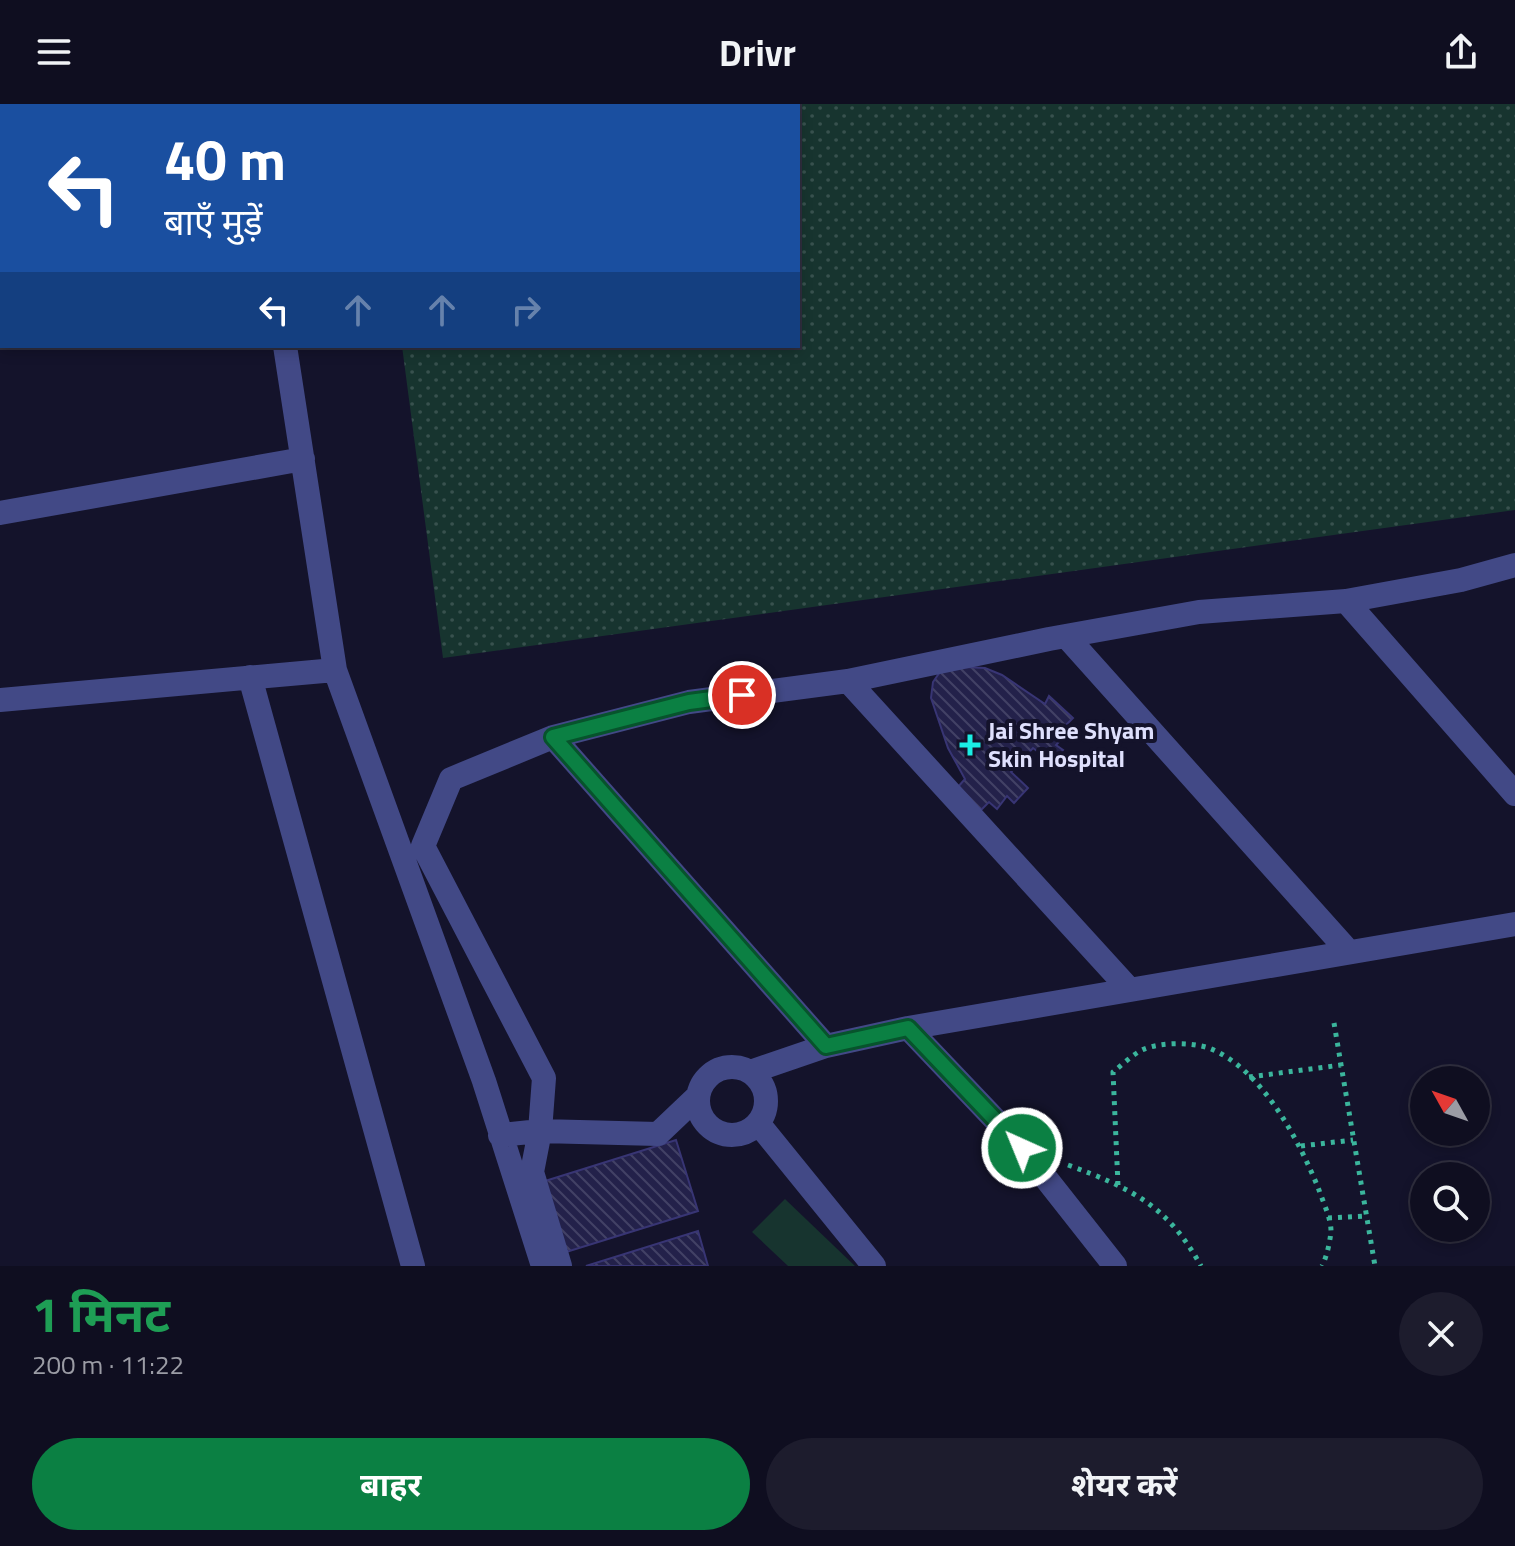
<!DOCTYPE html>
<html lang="hi">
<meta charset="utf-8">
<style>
body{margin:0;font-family:"Titillium Web","Noto Sans Devanagari",sans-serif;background:#1d1c2d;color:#f1f3f6;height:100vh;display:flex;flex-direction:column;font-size:30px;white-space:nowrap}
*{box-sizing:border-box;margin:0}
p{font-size:26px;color:#9b9ca5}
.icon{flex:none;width:44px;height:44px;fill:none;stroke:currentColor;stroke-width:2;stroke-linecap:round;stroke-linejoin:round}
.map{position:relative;height:1162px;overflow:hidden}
.sheet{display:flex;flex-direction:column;background:#0f0e20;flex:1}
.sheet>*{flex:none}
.top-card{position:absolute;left:0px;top:0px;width:800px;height:244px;box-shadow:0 4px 12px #0003,0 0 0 2px #2f2e3e;background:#1a4fa0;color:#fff;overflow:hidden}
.needle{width:52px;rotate:310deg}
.fabs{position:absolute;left:1410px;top:962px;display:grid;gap:16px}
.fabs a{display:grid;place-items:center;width:80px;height:80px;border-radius:50%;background:#0f0e20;box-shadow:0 4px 12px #0003,0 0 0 2px #2f2e3e;font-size:40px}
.pin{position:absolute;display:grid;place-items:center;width:68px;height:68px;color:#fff;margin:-34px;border:4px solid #fff;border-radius:50%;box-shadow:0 2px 8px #0007}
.me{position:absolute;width:88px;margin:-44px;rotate:316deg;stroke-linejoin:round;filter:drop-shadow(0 0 6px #0008)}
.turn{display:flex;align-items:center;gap:28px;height:168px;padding:0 32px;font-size:36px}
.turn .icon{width:104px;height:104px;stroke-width:2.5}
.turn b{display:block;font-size:56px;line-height:68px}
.lanes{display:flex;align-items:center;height:76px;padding:0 32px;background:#0003;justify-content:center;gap:40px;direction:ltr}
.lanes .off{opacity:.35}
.round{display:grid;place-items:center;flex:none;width:84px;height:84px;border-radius:42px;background:#1d1c2d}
.overview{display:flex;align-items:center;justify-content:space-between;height:136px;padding:0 32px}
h1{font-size:48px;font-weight:700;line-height:60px;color:#1e9e55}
.primary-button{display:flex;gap:16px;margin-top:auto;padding:16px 32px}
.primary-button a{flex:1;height:92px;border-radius:48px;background:#0b8043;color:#fff;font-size:32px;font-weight:700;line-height:92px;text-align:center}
.primary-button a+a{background:#1d1c2d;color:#f1f3f6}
header{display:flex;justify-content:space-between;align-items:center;height:104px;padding:0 32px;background:#0f0e20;font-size:36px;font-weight:700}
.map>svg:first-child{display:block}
</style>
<header><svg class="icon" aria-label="menu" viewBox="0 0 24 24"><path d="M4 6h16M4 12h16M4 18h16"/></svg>Drivr<svg class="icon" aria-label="share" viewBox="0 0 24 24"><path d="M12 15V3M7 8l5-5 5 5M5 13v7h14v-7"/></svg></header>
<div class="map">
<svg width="1515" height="1162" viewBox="0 0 1515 1162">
<defs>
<pattern id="grass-dots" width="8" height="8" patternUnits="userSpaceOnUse" patternTransform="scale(2)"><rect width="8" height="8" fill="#17342f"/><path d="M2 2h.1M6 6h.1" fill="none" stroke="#38514e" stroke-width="1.8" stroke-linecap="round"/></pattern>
<pattern id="building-back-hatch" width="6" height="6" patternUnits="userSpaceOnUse" patternTransform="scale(2)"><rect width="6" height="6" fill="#23214a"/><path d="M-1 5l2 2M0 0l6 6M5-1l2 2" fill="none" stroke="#424165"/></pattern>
</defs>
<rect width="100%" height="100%" fill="#14132b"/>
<path fill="url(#grass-dots)" d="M370,0H1515V406L443,554L402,242H798V2Z"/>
<path fill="#17342f" d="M785,1095L855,1162H788L752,1128Z"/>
<path fill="url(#building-back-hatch)" stroke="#383574" stroke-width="2" d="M965,563L985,564L1002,571L1045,600L1049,592L1073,614L1064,623L1069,627L1056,641L1063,646L1053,659L1033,644L1011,668L1028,684L1014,699L1007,692L997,705L989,698L981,706L957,684L965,675L948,644L931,594L933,578L940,568Z
M676,1036L698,1107L563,1149L542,1078Z
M698,1127L708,1162H586Z"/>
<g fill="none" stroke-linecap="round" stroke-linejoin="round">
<path stroke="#3bb59c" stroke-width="5" stroke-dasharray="4 6" stroke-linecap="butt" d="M1334,919L1375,1162
M1249,973L1341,961
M1301,1042L1353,1036
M1068,1061C1131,1084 1168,1102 1201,1162
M1118,1081L1113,968C1122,961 1132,951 1142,946C1159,938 1191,938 1209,944C1262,965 1299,1036 1319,1086C1323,1098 1331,1114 1331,1127C1330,1138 1327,1152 1322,1162
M1328,1114L1367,1112"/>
<path stroke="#424986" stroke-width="24" d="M248,0L249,2
M143,2L162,0
M0,17H2
M0,180H2
M285,242L335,566L484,977L543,1162
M0,409L303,355
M1346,497L1515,690
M1066,532L1349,848
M250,573L413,1162
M848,577L1130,886
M0,596L335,566
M553,633L826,942
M908,924L1022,1044L1115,1162
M698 997a34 34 0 1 1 68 0a34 34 0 1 1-68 0Z
M750,968L826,942L908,924L1515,820
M758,1019L874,1162
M500,1031L540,1027L658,1030L698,992
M560,1162L532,1068L540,1027L544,974L423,742L451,675L553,633L689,598L848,577L1049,535L1199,508L1346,497L1461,476L1515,461"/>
</g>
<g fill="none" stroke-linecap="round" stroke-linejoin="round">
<defs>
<path id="route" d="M742,591L689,598L553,633L826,942L908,924L1022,1044"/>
</defs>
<use href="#route" stroke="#07532c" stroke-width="20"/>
<use href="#route" stroke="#0b8043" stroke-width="14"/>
</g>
<path fill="#1aeee4" stroke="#14132b" stroke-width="3" d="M966 629h8v8h8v8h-8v8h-8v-8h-8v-8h8z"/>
<g text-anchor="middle" stroke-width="8" stroke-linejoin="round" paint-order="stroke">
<g font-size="24" font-weight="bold" fill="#dfe0fd" stroke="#14132b" text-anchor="start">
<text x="988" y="635">Jai Shree Shyam<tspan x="988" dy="28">Skin Hospital</tspan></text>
</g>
</g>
</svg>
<div class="fabs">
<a><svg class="needle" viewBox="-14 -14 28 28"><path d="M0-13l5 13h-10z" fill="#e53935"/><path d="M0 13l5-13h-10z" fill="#9b9ca5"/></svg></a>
<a><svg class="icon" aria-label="search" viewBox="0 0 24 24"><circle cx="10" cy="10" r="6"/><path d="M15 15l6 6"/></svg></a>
</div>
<div class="pin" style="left:742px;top:591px;background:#d93025"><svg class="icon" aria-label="arrive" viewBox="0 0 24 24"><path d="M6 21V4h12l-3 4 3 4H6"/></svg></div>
<svg class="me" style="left:1022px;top:1044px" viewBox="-20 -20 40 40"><circle r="17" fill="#0b8043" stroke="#fff" stroke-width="3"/><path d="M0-11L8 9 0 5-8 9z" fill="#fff"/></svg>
<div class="top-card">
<div class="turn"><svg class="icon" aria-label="left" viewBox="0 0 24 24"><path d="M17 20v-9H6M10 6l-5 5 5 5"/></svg><div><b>40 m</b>बाएँ मुड़ें</div></div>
<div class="lanes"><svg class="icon" aria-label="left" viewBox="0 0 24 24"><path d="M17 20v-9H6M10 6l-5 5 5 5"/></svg><svg class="icon off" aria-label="ahead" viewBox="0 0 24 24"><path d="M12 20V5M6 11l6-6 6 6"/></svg><svg class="icon off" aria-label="ahead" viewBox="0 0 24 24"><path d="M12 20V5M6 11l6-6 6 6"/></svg><svg class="icon off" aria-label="right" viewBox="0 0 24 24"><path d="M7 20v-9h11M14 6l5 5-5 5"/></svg></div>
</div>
</div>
<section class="sheet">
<div class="overview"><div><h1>1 मिनट</h1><p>200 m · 11:22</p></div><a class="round"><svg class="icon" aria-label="close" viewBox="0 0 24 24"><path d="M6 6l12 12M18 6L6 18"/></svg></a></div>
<div class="primary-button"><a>बाहर</a><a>शेयर करें</a></div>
</section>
